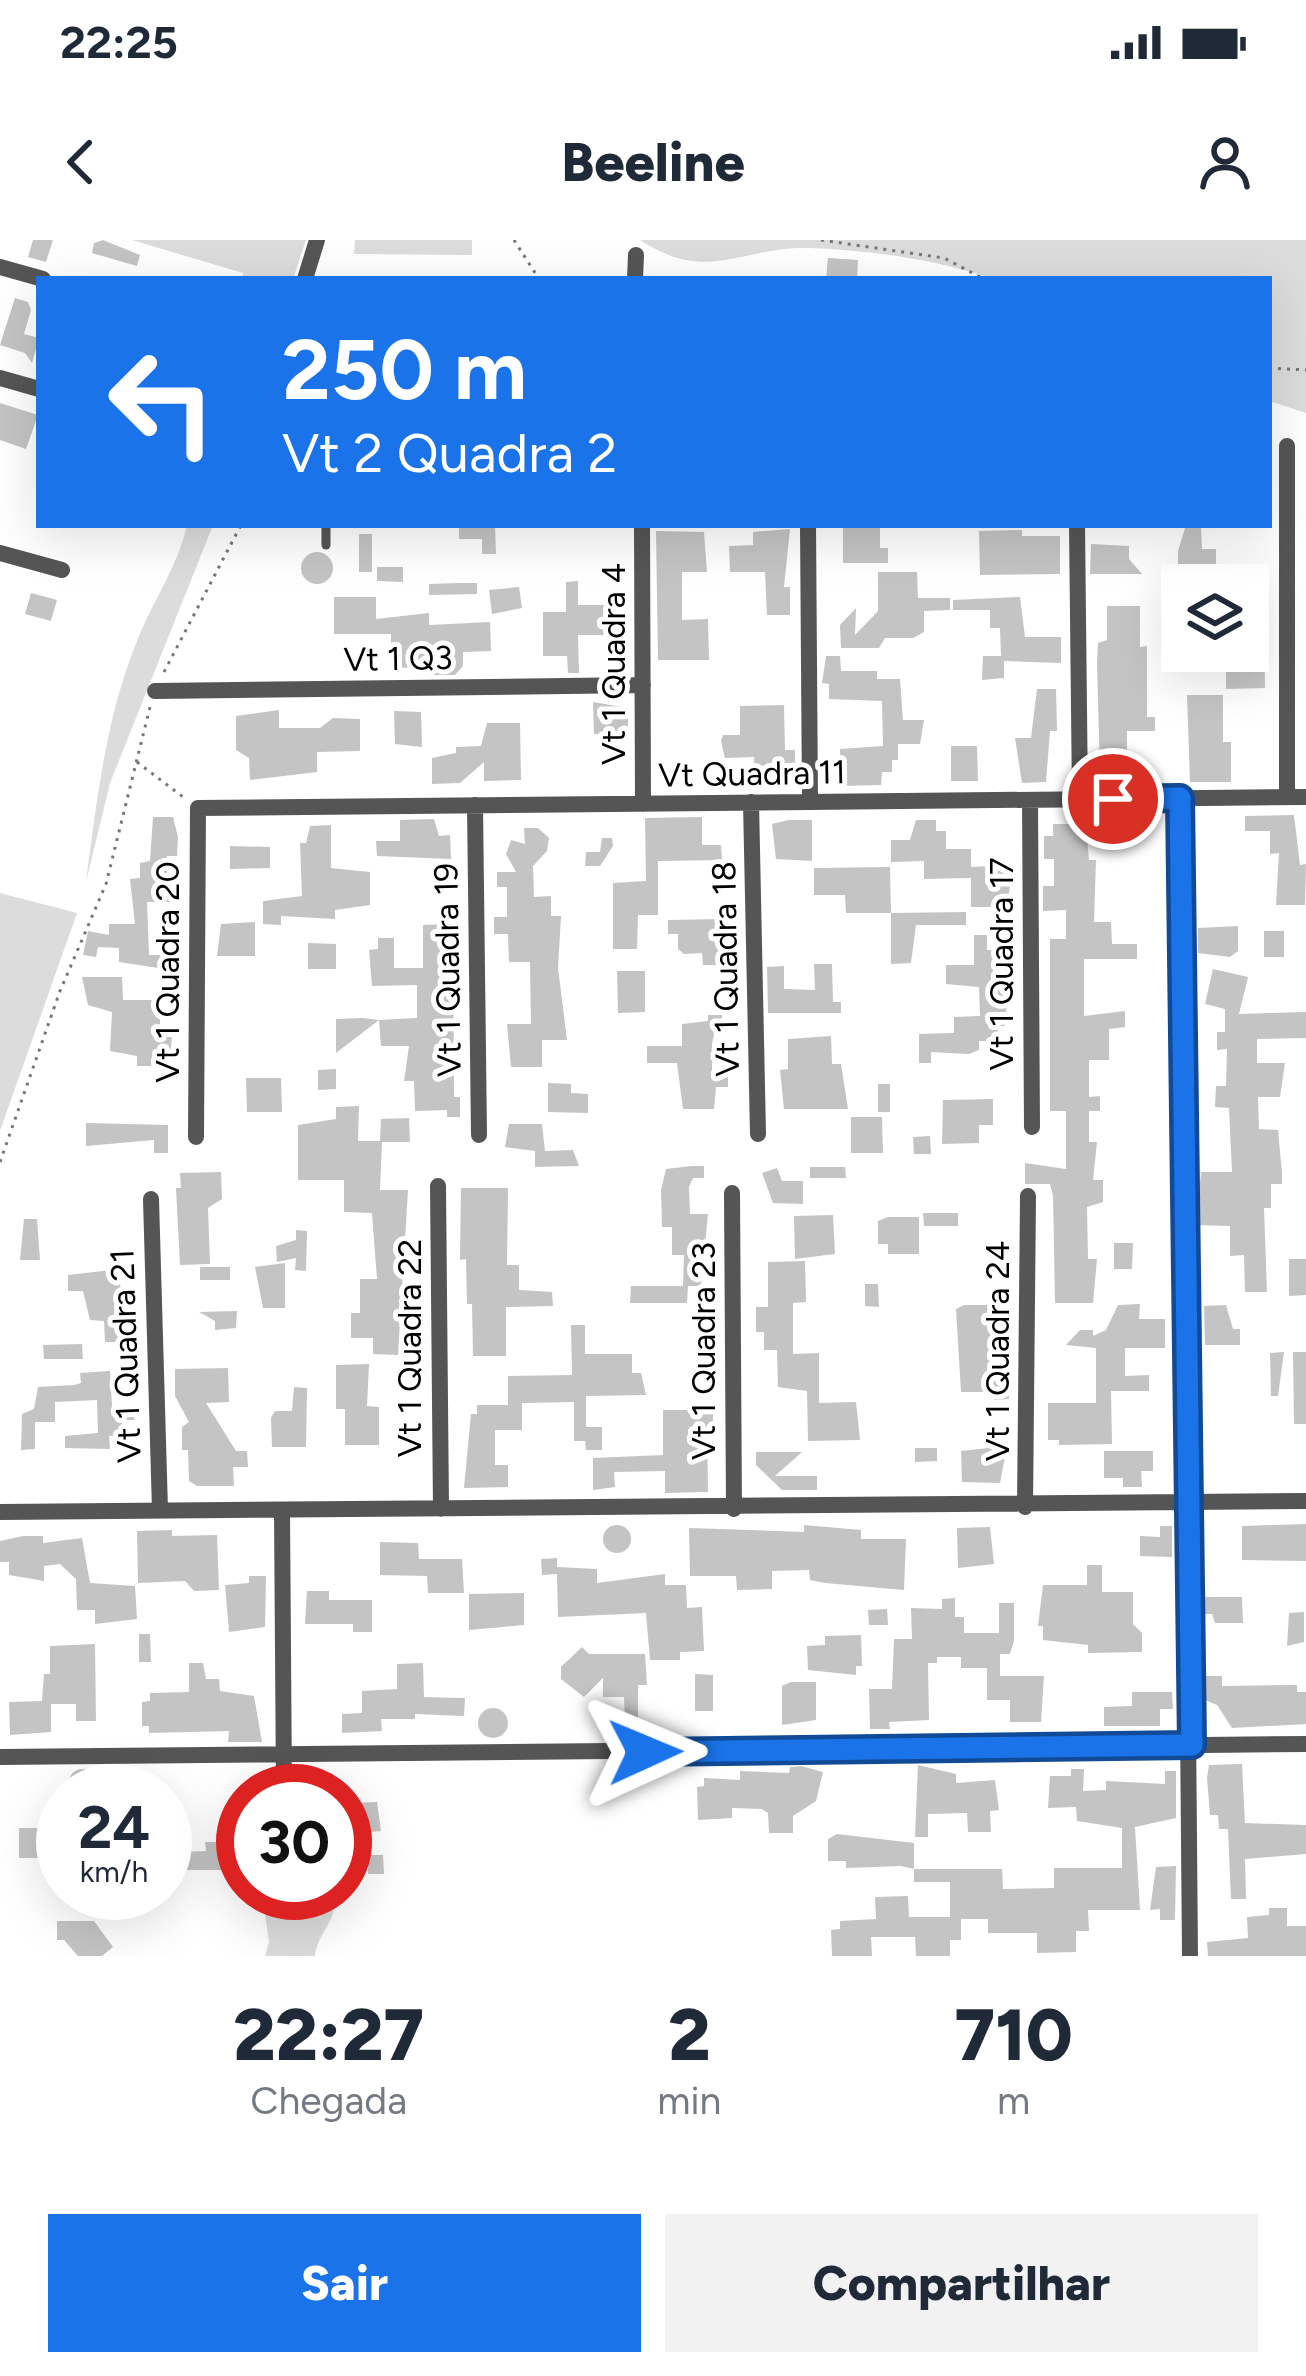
<!DOCTYPE html>
<html lang="pt">
<style>
body{margin:0;font-family:Figtree,sans-serif;background:#f2f2f3;color:#1f2937;height:100vh;display:flex;flex-direction:column;font-size:45px;white-space:nowrap}
*{box-sizing:border-box;margin:0}
p{font-size:39px;color:#747a83}
.icon{flex:none;width:66px;height:66px;fill:none;stroke:currentColor;stroke-width:2;stroke-linecap:round;stroke-linejoin:round}
.map{position:relative;height:1716px;overflow:hidden}
.sheet{display:flex;flex-direction:column;background:#fff;flex:1}
.sheet>*{flex:none}
.guide{position:absolute;left:36px;top:36px;width:1236px;height:252px;border-radius:0px;box-shadow:0 12px 48px #0002;background:#1a73e8;color:#fff;overflow:hidden}
.controls{position:absolute;left:1161px;top:324px;display:grid;gap:24px}
.controls a{display:grid;place-items:center;width:108px;height:108px;border-radius:0px;background:#fff;box-shadow:0 12px 48px #0002;font-size:60px}
.speed{position:absolute;left:36px;top:1524px;display:flex;gap:24px;font-size:60px;font-weight:700;text-align:center}
.speed>*{display:grid;place-content:center;width:156px;height:156px;border-radius:50%;background:#fff;box-shadow:0 12px 48px #0002;line-height:1}
.speed small{font-size:30px;font-weight:400}
.speed .limit{border:18px solid #d22;background:#fff;color:#111}
.pin{position:absolute;display:grid;place-items:center;width:102px;height:102px;color:#fff;margin:-51px;border:6px solid #fff;border-radius:50%;box-shadow:0 3px 12px #0007}
.me{position:absolute;width:132px;margin:-66px;rotate:89deg;stroke-linejoin:round;filter:drop-shadow(0 0 9px #0008)}
.turn{display:flex;align-items:center;gap:42px;height:252px;padding:0 48px;font-size:54px}
.turn .icon{width:156px;height:156px;stroke-width:2.5}
.turn b{display:block;font-size:84px;line-height:102px}
.eta{display:flex;justify-content:space-evenly;align-items:center;height:204px;text-align:center}
.eta b{font-size:72px;font-weight:800;line-height:84px}
.action{display:flex;gap:24px;margin-top:auto;padding:24px 48px}
.action a{flex:1;height:138px;border-radius:0px;background:#1a73e8;color:#fff;font-size:48px;font-weight:800;line-height:138px;text-align:center}
.action a+a{background:#f2f2f3;color:#1f2937}
.status{display:flex;justify-content:space-between;align-items:center;height:84px;padding:0 60px;background:#fff;direction:ltr}
.status svg{height:33px;fill:currentColor}
header{display:flex;justify-content:space-between;align-items:center;height:156px;padding:0 48px;background:#fff;font-size:54px;font-weight:800}
.map>svg:first-child{display:block}
</style>
<div class="status"><b>22:25</b><svg viewBox="0 0 49 12"><path d="M0 12V9h3v3zM5 12V6h3v6zM10 12V3h3v9zM15 12V0h3v12zM26 1h20v11H26zM47 4h2v5h-2z"/></svg></div>
<header><svg class="icon" aria-label="back" viewBox="0 0 24 24"><path d="M15 5l-7 7 7 7"/></svg>Beeline<svg class="icon" aria-label="person" viewBox="0 0 24 24"><circle cx="12" cy="8" r="4"/><path d="M4 21q1-7 8-7t8 7"/></svg></header>
<div class="map">
<svg width="1306" height="1716" viewBox="0 0 1306 1716">
<rect width="100%" height="100%" fill="#fff"/>
<path fill="#dcdcdc" d="M132,0H306L293,39H242L243,33Z
M355,0H472V15L354,14Z
M640,0H1306V173L1269,161V39H994C938,20 870,10 810,8C740,6 709,45 640,0Z
M187,285H213L110,543L86,642C97,558 106,475 139,396C155,358 178,325 187,285Z
M0,653L77,673L0,891Z
M262,1653H334C339,1681 318,1691 315,1716H265L269,1702Z"/>
<path fill="#c4c4c4" d="M33,0H53L46,22L28,17Z
M103,0L140,15L137,26L92,13L94,3Z
M828,18L858,20L857,39H826Z
M15,58L28,62L31,70L24,94L39,98L32,123L25,113L0,105Z
M0,163L38,175L26,209L0,200Z
M459,285H495L496,314H482V299H459Z
M1186,285L1201,288L1202,309H1216V345H1178V311Z
M843,287H880V308H888V323H843Z
M790,289L784,347H790V375H767L765,332H730L729,306L753,305V292Z
M1022,290V296H1060V334L980,335L979,291Z
M656,291L704,292L707,332H682V380L708,379L709,420H658Z
M359,294H372V332H359Z
M1091,304L1129,306V319L1142,334H1090Z
M301 328a16 16 0 1 1 32 0a16 16 0 1 1-32 0Z
M377,327H403V342L377,341Z
M878,332H917L918,358H950V370L924,371V392L913,398H885L879,408H841L840,385L856,368L855,395L878,371Z
M578,341V365H622V395H578L579,433H568L567,416H543V372H566V342Z
M459,343H477V354L429,355V344Z
M519,347L522,368L492,374L489,350Z
M1182,350V383H1165V351Z
M31,353L57,360L51,381L25,374Z
M334,357H376V379L429,373V385L490,382L491,411L463,412V426L455,435H430V427L391,428V394H334Z
M1020,357L1025,397H1061V423L1004,421V438L982,440L983,416H1001L1000,388H990V370H953V360Z
M1248,360H1264L1265,448L1226,449V426L1239,425L1238,411H1248Z
M1107,366H1140V407L1147,406V477H1155V491H1127V521H1135L1133,544H1110L1106,533H1100L1097,423L1098,403L1107,400Z
M826,416H840L841,431H877V439H900L903,480H924L920,504H898V520H892V532H882L881,545L841,546L840,509L883,506L882,461L829,459V444L822,443Z
M1037,449H1056L1057,491H1050L1046,542L1022,543L1015,498H1031Z
M1187,455H1223V502H1231V542H1190Z
M593,462L628,468V486H621V494H594Z
M784,465L785,510H795V543L755,545L754,517L725,518L721,501L723,495H740V466Z
M279,470V488H320L333,478L360,479V511L317,512V532L250,540L249,518L236,510V476Z
M394,471L421,472L422,507L395,504Z
M487,483H520L521,540L484,541V522L460,543L432,544V518L456,513V507L481,506Z
M951,506H977L978,541H951Z
M1294,575L1300,625L1306,624L1305,665H1276L1279,613L1270,614V591H1245V576Z
M153,577H173L178,597L177,616H167V645L184,662H147L149,715H171V730L119,722V708L98,707L96,717L83,715L88,691L109,695V684H135L130,639L140,638V623L150,621Z
M702,577V605H721L722,620L658,621V675H638L637,709H613V643L646,641L645,578Z
M434,579L439,596L450,595L451,619L377,616L376,601H400V580Z
M788,580H812V621L776,619L772,584Z
M916,580H936V591H946V609H971V627L1013,625L1007,667H971V638L924,639V621L891,622V600H910Z
M1053,584H1086L1089,620H1096L1094,682H1111L1112,704H1137V719H1084V776L1125,771V787L1109,789V820H1089V857L1100,856V871H1089V902H1097L1093,940H1103V962L1087,967L1088,1019H1097L1093,1063H1055L1053,956L1050,944H1025V923L1066,929V871H1050V699H1066V670L1043,671V646H1054V619H1044V596H1053Z
M331,585V628L370,632V665L335,670V679L281,676V685L263,684V661L302,656L300,603H306L310,586Z
M524,588H538L549,598L547,611L533,626L534,657L551,656V676H561L558,728L567,800H542V827H511L507,784H531L530,722H509L508,694H494V677H507V647H497V632H516L506,614L511,600L525,604Z
M602,598H612L613,606L600,626H585L586,612H600Z
M230,606L270,607V628L230,629Z
M890,627L891,673L966,672V685H916L911,723L891,724V673H846L845,655H814V628Z
M724,679L716,725H703L702,713L684,714L678,709V694H668V680Z
M255,682V716H217L221,684Z
M453,684L454,857H460V877H447V870L415,871L414,841H404L409,806H381L379,780L417,778V745L372,746L369,710L378,709V698H394V728H423V685Z
M1238,686V711L1230,717L1198,713V688Z
M1264,691H1284V717H1264Z
M974,695H987V710L1011,709L1005,786H999L995,801H979V810L969,814L931,812V823H919V794L954,793V777L980,776L979,747L946,744V725H974Z
M308,703L336,704V729H308Z
M814,724H832L833,762H841V773H768L767,727L784,726V749L815,750Z
M1213,729L1248,737L1239,774L1306,772V798L1257,799V823H1285L1280,857H1258L1259,889L1278,890L1282,933V944H1271V968H1264L1267,1052H1245L1244,1015L1230,1016V986L1196,985L1201,932H1232L1229,868L1215,867L1216,846H1226L1227,809L1217,810V792H1225V769L1205,764Z
M617,731H645V772L618,773Z
M82,737H122L123,760H160V787H173L169,826H137V816L110,811L112,772L88,765Z
M708,775H722V790H715L712,804V831H728V847H716L714,869H683L677,823H647V806H682V784L708,781Z
M362,778L379,780L336,813V779Z
M831,796L832,824H841L848,869H784L780,830L788,829V799Z
M336,829V849L318,850V830Z
M246,838H281L282,872H247Z
M548,843L571,844V853L588,854V873L548,872Z
M878,844H890V872H878Z
M993,859V885H979V903L942,904L943,860Z
M359,866L358,901H380L381,879L409,878L410,902H382L380,950H408L398,1115L373,1114V1098H351V1073H360V1039H377L372,973L344,972V940H298V885L336,879V867Z
M851,877H882L883,913H851Z
M86,883L168,885V913H154V900L86,906Z
M509,884H542L545,911L573,910L579,926L535,927V911L505,907Z
M930,896L931,914H914L913,897Z
M692,926H704V938H693L689,947L690,974H708L701,1046H688L687,1063H630L631,1046H683L684,1015H672V987H662L661,950L666,929Z
M810,927H845L846,938H810Z
M777,928L782,941H803V964L773,963L762,933Z
M221,932L222,959L208,968L210,1024L180,1025L176,948H181L180,933Z
M461,948H508L507,1025H519V1050L552,1052L553,1066L506,1067V1116H473L472,1064H467L466,1019L460,1020Z
M923,973H958V986H924Z
M833,975L835,1014L795,1019L794,976Z
M888,977H919V1014H888V1004H878V981Z
M24,979H37L40,1020H20Z
M296,990L307,991L306,1031L295,1030L296,1018L277,1022L276,1006L296,1000Z
M1114,1003H1133L1132,1029H1114Z
M1289,1019H1306V1055L1289,1056Z
M805,1021L806,1062L793,1063V1114L819,1113V1163L856,1162L860,1200L808,1201L807,1151L778,1147L777,1110H764V1092H756V1067H768V1022Z
M285,1023V1068H263L255,1027Z
M200,1027H230V1040H200Z
M103,1031H121L120,1046L129,1055V1075L137,1074L138,1089L122,1092L123,1102H105L104,1081L90,1080L83,1051H68V1035Z
M865,1044H878L879,1067L865,1066Z
M1140,1064L1139,1079H1165V1108H1125V1136L1149,1135V1151H1111L1112,1204L1059,1205V1200H1048V1163H1096V1108L1066,1105L1080,1090H1093V1096L1106,1090L1118,1065Z
M964,1065H1004L1009,1159L994,1160L993,1152H961L956,1069Z
M1226,1065L1233,1089H1240V1105H1205L1204,1066Z
M237,1071L236,1088L215,1090V1081L199,1072Z
M571,1085H585V1114H632V1133H641L646,1155L586,1156V1187H602V1210H586L585,1201H574V1162L522,1163V1190H495V1225H508V1247L464,1248L471,1174H477V1165H508V1136L572,1135Z
M82,1104L83,1119H44L43,1105Z
M1284,1112L1278,1156H1271L1270,1113Z
M1293,1112H1306V1184H1294Z
M369,1124L367,1166L379,1167V1205H345V1169H336V1125Z
M228,1128L229,1162L206,1163L236,1211H247L248,1227H233L234,1246H197L189,1241L188,1210H182V1187L189,1182L175,1156V1129Z
M110,1131L112,1166L134,1165V1180H122V1195L109,1196L110,1209L65,1208V1196L98,1193L97,1160L55,1162V1182H35V1209L21,1210L22,1174L34,1169L38,1147L74,1145L81,1143L80,1133Z
M294,1147L307,1148L306,1207H272L271,1178L275,1171H292Z
M663,1170H713V1190H707L708,1252L665,1253V1231L614,1232L615,1247L593,1250V1218L663,1215Z
M1007,1206L1000,1243L962,1242L961,1211Z
M915,1208H937V1221L915,1222Z
M1104,1211H1153V1231H1141L1142,1247H1123V1238H1104Z
M756,1212H802L775,1236H817V1250H782L756,1225Z
M1306,1284V1321L1242,1320V1286Z
M804,1285L861,1290V1299H906L904,1350L825,1343L810,1340L809,1330L772,1331V1349L737,1350L736,1336H690L689,1288L804,1292Z
M603 1299a14 14 0 1 1 28 0a14 14 0 1 1-28 0Z
M1160,1286H1172V1317L1140,1316V1296L1160,1297Z
M990,1287L994,1324L958,1328L957,1288Z
M172,1290V1296L217,1295L219,1350L194,1351L185,1341L138,1343L137,1291Z
M23,1296H43V1303L82,1298L90,1343L135,1346L137,1379L95,1384V1370H77L76,1339L60,1324L44,1326V1341L9,1335V1322H0V1301Z
M380,1302L418,1303L419,1319H462L464,1353H428L427,1336L380,1335Z
M557,1318V1327L597,1329V1343L665,1334V1345H686L687,1368L702,1367L704,1411L680,1412V1420H650L646,1373L558,1377L557,1334L542,1335L541,1319Z
M1087,1325H1102V1352H1133V1384L1142,1393V1412L1088,1413V1405L1043,1400V1386H1038L1043,1345H1087Z
M249,1336H266L265,1387L229,1392L225,1345L249,1343Z
M307,1351H329V1360H372V1392H353V1384H305Z
M524,1353V1385L469,1390V1354Z
M1200,1357H1242L1243,1383H1215L1212,1374H1200Z
M955,1358V1377H964V1393H999V1363H1014V1401L1010,1414H1000V1436H1044L1041,1482H1010V1460H987V1428H961V1417H937V1423H928L929,1480L889,1482L890,1489H870L869,1449H892L894,1399H912L911,1368L942,1369V1359Z
M887,1369L888,1385H869L868,1370Z
M1304,1372V1402L1287,1406L1289,1373Z
M139,1394H150L151,1422H139Z
M861,1395L862,1426H856V1435L808,1430L807,1406L825,1405V1396Z
M95,1404L96,1481H76V1464H51V1492L10,1495L9,1462L42,1461L44,1434H50V1406Z
M582,1407L589,1414H645L647,1445H638V1481H625L624,1457H603V1438L584,1457L561,1439V1427Z
M189,1423H203L206,1439H219L220,1451L254,1456L262,1502H228L229,1491L149,1493V1486H142V1462L150,1461V1453L189,1452Z
M423,1423L424,1457L465,1458L464,1476L415,1474V1479H381L382,1491L342,1493V1474L362,1473V1451L397,1449V1424Z
M695,1434L713,1435V1471H695Z
M1205,1436H1222V1446L1297,1445V1452H1306V1484L1232,1488L1217,1465L1205,1460Z
M791,1442H816V1480L782,1485V1446Z
M1132,1452H1172L1173,1469H1160V1486H1104V1467L1132,1466Z
M478 1483a15 15 0 1 1 30 0a15 15 0 1 1-30 0Z
M1242,1524L1245,1583L1306,1585V1614L1245,1619L1246,1659H1231L1228,1589H1219L1218,1575H1210L1207,1538L1209,1525Z
M918,1525L956,1534V1543L995,1540L999,1570L990,1571L991,1592H968L967,1573L928,1574V1597H915Z
M801,1526L823,1532L816,1561L793,1576V1593H769L768,1573L762,1569L732,1568V1578L698,1580L697,1547L704,1546V1538L740,1540V1531L789,1533L790,1527Z
M69 1542a13 13 0 1 1 26 0a13 13 0 1 1-26 0Z
M1071,1529H1084L1083,1551L1106,1550V1541L1165,1544V1531H1176V1578L1135,1587L1140,1670H1088L1089,1691H1076V1712L1037,1713V1693H988V1679H961V1700H950V1716H916L915,1697H871L872,1716H832L831,1690L840,1689V1681L876,1679L875,1657L908,1656L909,1677H950V1642H914V1629L901,1626L846,1628V1621H828V1599L837,1594L914,1603V1629H1002L1003,1649L1054,1648V1628H1122V1588L1077,1581L1076,1567L1048,1568L1050,1536H1071Z
M377,1562L381,1591L369,1592V1606H345V1563Z
M165,1581L182,1582V1612L206,1611L205,1602H223V1630H176V1622H166Z
M19,1588H44V1597L54,1596L55,1618H19Z
M368,1615H383L384,1634H368Z
M1176,1626L1175,1680H1160V1669L1150,1670L1156,1627Z
M1269,1668H1287V1686H1306V1716H1208L1207,1702L1248,1698L1247,1677L1269,1675Z
M57,1681H94L113,1707L102,1716H78L64,1700H57Z"/>
<g fill="none" stroke-linecap="round" stroke-linejoin="round">
<path stroke="#777" stroke-width="3" stroke-dasharray="3 6" stroke-linecap="butt" d="M514,0L539,39
M821,0L944,18L984,39
M1269,128L1306,130
M164,432L241,285
M137,522L187,560
M0,922L60,751L106,644L151,463"/>
<path stroke="#555" stroke-width="9" d="M326,305V285"/>
<path stroke="#555" stroke-width="16" d="M0,27L43,39
M305,39L317,0
M635,39L636,15
M0,138L39,149
M642,285L643,564
M808,285L810,562
M1077,285L1080,559
M0,313L62,330
M155,451L643,445
M1287,557V206
M1180,558L1190,1716
M1030,560L1032,887
M751,562L758,894
M475,565L479,895
M196,897L198,568L1306,557
M438,946L441,1269
M732,953L734,1269
M151,959L160,1270
M1025,1267L1028,956
M282,1271L284,1551
M0,1272L1306,1261
M0,1517L1306,1504"/>
</g>
<g fill="none" stroke-linecap="round" stroke-linejoin="round">
<defs>
<path id="route" d="M645,1512L1192,1505L1180,558L1113,559"/>
</defs>
<use href="#route" stroke="#114b97" stroke-width="30"/>
<use href="#route" stroke="#1a73e8" stroke-width="21"/>
</g>
<g text-anchor="middle" stroke-width="10" stroke-linejoin="round" paint-order="stroke">
<g font-size="33" fill="#000" stroke="#fff">
<text transform="translate(398 418) rotate(-1)" y="12">Vt 1 Q3</text>
<text transform="translate(613 424) rotate(-90)" y="12">Vt 1 Quadra 4</text>
<text transform="translate(752 533) rotate(-1)" y="12">Vt Quadra 11</text>
<text transform="translate(1001 724) rotate(-90)" y="12">Vt 1 Quadra 17</text>
<text transform="translate(725 729) rotate(-91)" y="12">Vt 1 Quadra 18</text>
<text transform="translate(447 730) rotate(-91)" y="12">Vt 1 Quadra 19</text>
<text transform="translate(167 732) rotate(-90)" y="12">Vt 1 Quadra 20</text>
<text transform="translate(409 1108) rotate(-90)" y="12">Vt 1 Quadra 22</text>
<text transform="translate(703 1111) rotate(-90)" y="12">Vt 1 Quadra 23</text>
<text transform="translate(997 1111) rotate(-90)" y="12">Vt 1 Quadra 24</text>
<text transform="translate(125 1116) rotate(-92)" y="12">Vt 1 Quadra 21</text>
</g>
</g>
</svg>
<div class="controls">
<a><svg class="icon" aria-label="layers" viewBox="0 0 24 24"><path d="M12 4l9 5-9 5-9-5zM3 14l9 5 9-5"/></svg></a>
</div>
<div class="speed"><div>24<small>km/h</small></div><div class="limit">30</div></div>
<div class="pin" style="left:1113px;top:559px;background:#d93025"><svg class="icon" aria-label="arrive" viewBox="0 0 24 24"><path d="M6 21V4h12l-3 4 3 4H6"/></svg></div>
<svg class="me" style="left:645px;top:1512px" viewBox="-20 -20 40 40"><path d="M0-17L14 15 0 8-14 15z" fill="#1a73e8" stroke="#fff" stroke-width="4"/></svg>
<div class="guide">
<div class="turn"><svg class="icon" aria-label="left" viewBox="0 0 24 24"><path d="M17 20v-9H6M10 6l-5 5 5 5"/></svg><div><b>250 m</b>Vt 2 Quadra 2</div></div>
</div>
</div>
<section class="sheet">
<div class="eta">
<div><b>22:27</b><p>Chegada</p></div>
<div><b>2</b><p>min</p></div>
<div><b>710</b><p>m</p></div>
</div>
<div class="action"><a>Sair</a><a>Compartilhar</a></div>
</section>
